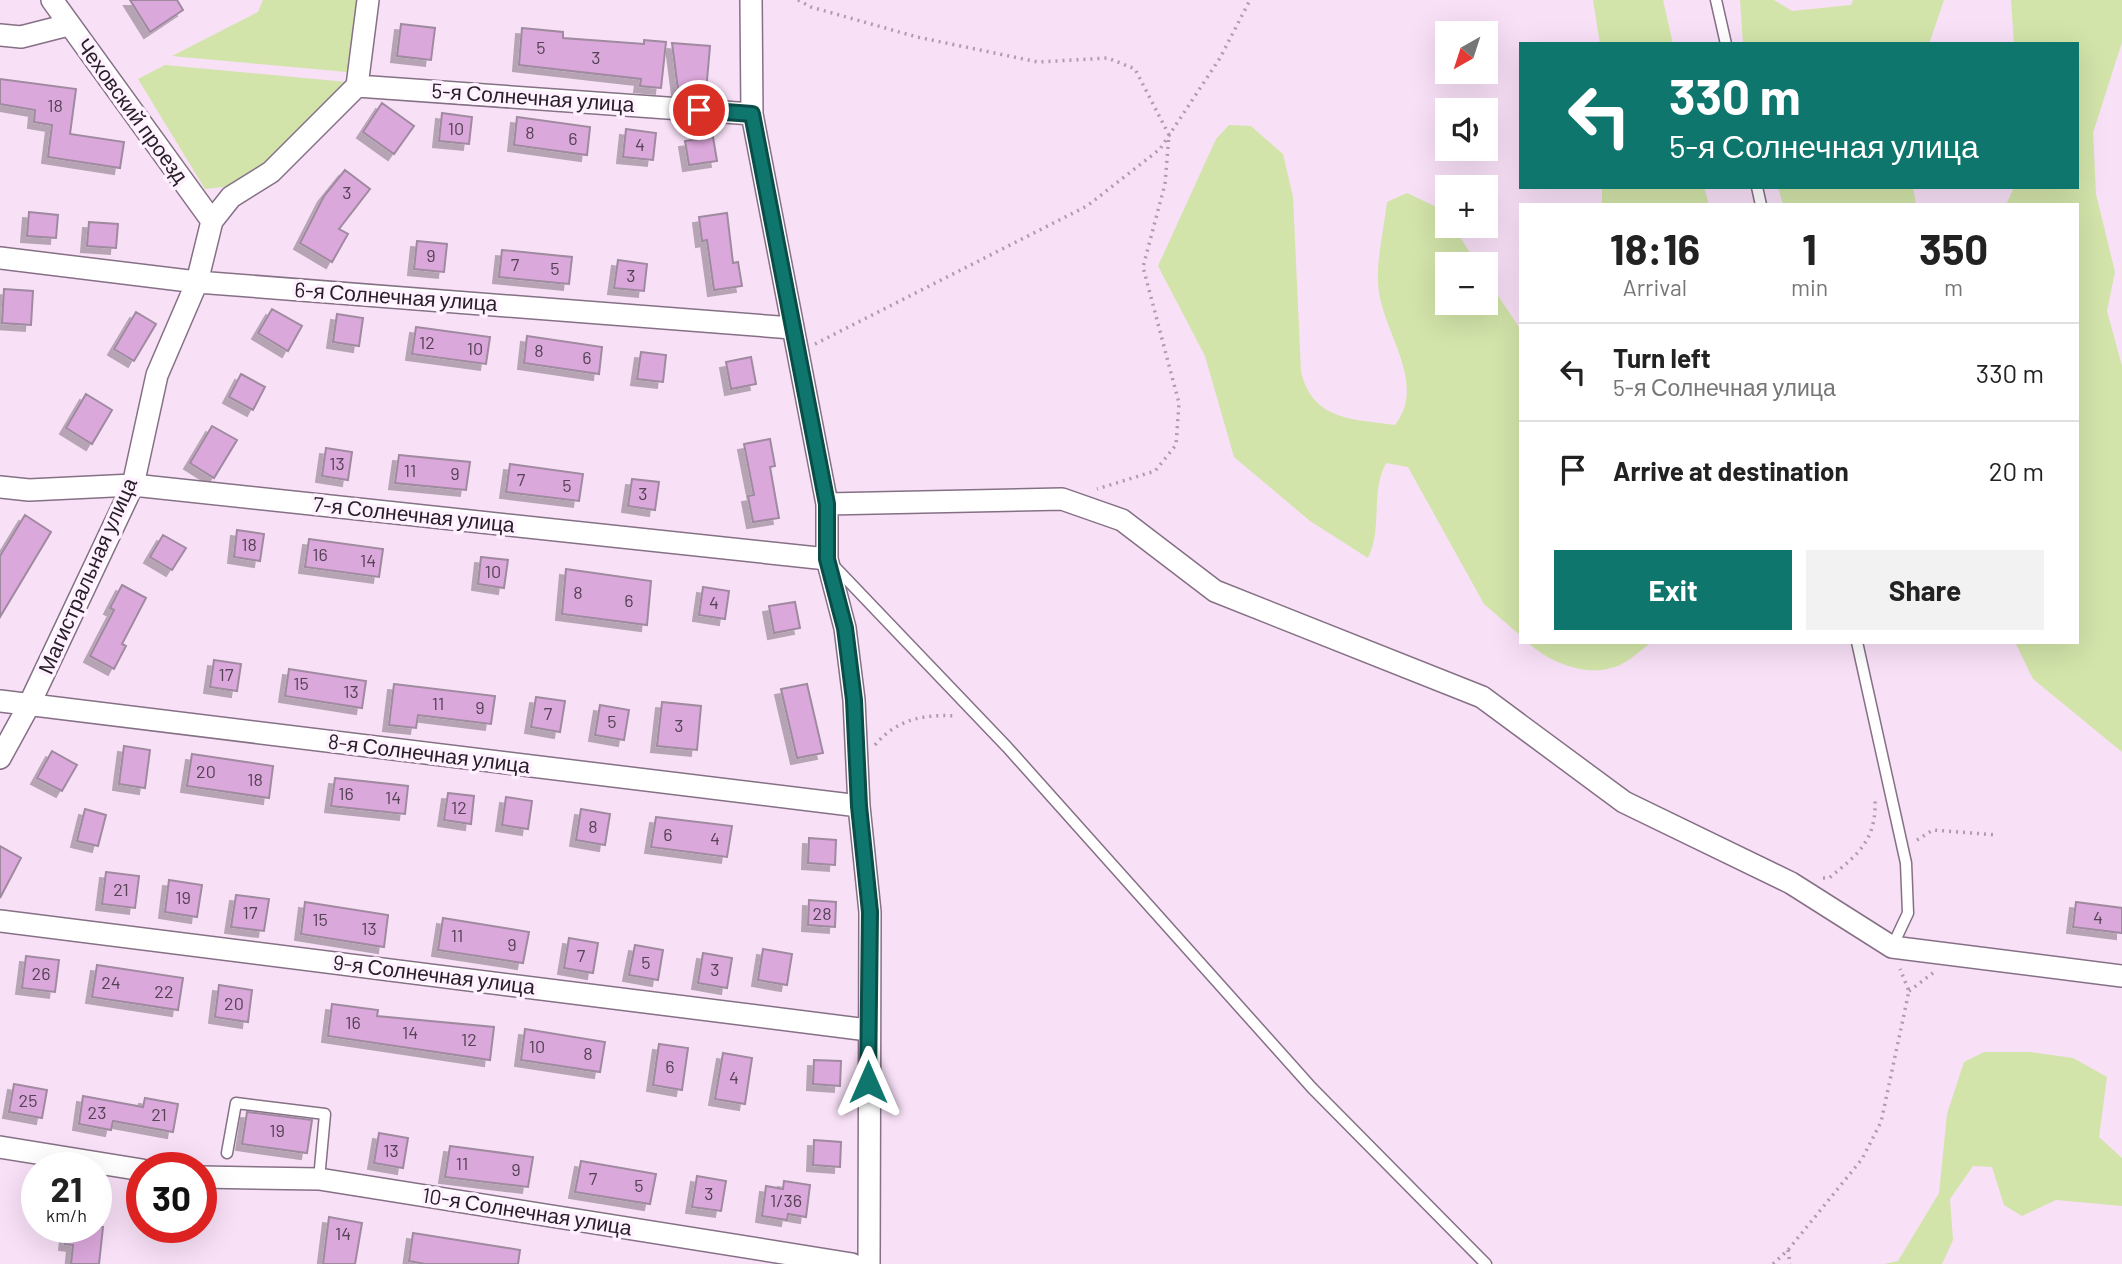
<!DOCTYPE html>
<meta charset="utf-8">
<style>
body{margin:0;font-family:Barlow,sans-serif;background:#f2f2f2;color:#222;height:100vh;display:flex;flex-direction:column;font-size:26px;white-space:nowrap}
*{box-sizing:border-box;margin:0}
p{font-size:23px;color:#767676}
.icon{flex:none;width:38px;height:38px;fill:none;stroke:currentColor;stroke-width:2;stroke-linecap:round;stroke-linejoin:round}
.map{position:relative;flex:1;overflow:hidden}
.details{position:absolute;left:1519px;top:203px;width:560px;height:441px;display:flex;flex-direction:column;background:#fff;border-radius:0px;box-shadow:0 7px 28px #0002}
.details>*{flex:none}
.banner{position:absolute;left:1519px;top:42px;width:560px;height:147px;border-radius:0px;box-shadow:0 7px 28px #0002;background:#0f766e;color:#fff;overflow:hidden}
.needle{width:46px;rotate:219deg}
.buttons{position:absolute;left:1435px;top:21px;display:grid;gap:14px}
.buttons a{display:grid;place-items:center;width:63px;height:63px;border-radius:0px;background:#fff;box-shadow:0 7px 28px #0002;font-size:35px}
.speed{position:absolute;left:21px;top:1152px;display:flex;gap:14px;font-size:35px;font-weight:700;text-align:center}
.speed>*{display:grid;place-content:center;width:91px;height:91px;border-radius:50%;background:#fff;box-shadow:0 7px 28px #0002;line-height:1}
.speed small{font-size:18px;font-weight:400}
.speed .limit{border:10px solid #d22;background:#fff;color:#111}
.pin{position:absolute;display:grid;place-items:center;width:60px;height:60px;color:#fff;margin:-30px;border:4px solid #fff;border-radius:50%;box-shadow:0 2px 7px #0007}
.me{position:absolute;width:77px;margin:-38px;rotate:0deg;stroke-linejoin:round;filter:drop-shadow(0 0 5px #0008)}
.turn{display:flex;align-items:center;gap:24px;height:147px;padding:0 35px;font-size:32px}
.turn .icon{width:91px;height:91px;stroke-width:2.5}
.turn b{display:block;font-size:49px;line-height:60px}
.eta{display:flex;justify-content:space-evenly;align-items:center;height:119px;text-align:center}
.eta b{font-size:42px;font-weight:700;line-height:49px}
.cta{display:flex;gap:14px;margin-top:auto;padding:14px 35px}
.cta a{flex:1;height:80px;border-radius:0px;background:#0f766e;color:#fff;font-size:28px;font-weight:700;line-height:80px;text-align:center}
.cta a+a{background:#f2f2f2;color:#222}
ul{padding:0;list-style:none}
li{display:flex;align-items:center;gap:21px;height:98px;padding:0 35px;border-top:2px solid #e0e0e0}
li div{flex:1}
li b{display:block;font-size:26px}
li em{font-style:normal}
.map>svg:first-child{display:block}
</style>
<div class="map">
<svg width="2122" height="1264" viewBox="0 0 2122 1264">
<defs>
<filter id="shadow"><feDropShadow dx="-6" dy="6" stdDeviation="0" flood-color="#0004"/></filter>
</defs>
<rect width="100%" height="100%" fill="#f8e0f7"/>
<path fill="#d2e4a9" d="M263,0H357L347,72L172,56L258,12Z
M1593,0H1663L1673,44H1600Z
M1740,0H1774L1792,11L1851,5L1853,0H1944L1929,44H1743Z
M2011,0H2122V42L2093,133L2096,194L2115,272L2107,311L2122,366V752L2033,679L2015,642H2077V205H2006L2014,187H2077V44H2014Z
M165,65L347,82L263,168L233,186L205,189L138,79Z
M1229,125L1251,126L1283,154L1293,197L1301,372C1313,421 1353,419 1395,425C1429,381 1379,329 1378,282C1377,256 1384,228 1387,202L1407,193L1443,210L1447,226H1453L1477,264H1447V303H1486V278L1521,330V636L1484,604L1408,467L1386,463C1370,493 1383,527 1368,558L1310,521L1234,457L1205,356L1158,266L1216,139Z
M1602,187H1704L1709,205H1602Z
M1778,187H1913L1916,205H1783Z
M1527,642H1652C1642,649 1631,660 1620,665C1589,679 1550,663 1527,642Z
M1984,1052H2030L2073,1058L2107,1077L2099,1137L2122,1158V1206L2056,1200L2022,1216L2004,1205L1992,1167L1973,1166L1950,1199L1953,1240L1942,1264H1884L1898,1261L1939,1193L1947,1114L1964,1062Z"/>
<path fill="#dba8db" stroke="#9f8a9f" stroke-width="2" filter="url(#shadow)" d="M130,0H177L183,10L150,32Z
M401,24L435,28L431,60L397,56Z
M522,28L563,32V38L644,44V40L666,42L661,88L640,86L641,79L519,65Z
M672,43L710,46L706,92L678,89Z
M0,79L76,89L70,134L124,142L120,168L48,157L52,125L34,122L35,110L0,104Z
M382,103L414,126L394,154L363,132Z
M442,113L472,117L469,144L439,141Z
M517,117L590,127L587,155L514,145Z
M626,129L656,133L653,160L623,157Z
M713,137L717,161L689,165L685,141Z
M345,170L370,189L339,229L348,234L332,262L300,243L324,196Z
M29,212L58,215L56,238L27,236Z
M727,213L733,263L738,262L742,286L714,290L707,240L702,241L699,217Z
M89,222L118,224L116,248L87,246Z
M417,241L447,244L444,272L414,269Z
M502,250L572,257L569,284L499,277Z
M618,260L647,264L644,291L614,288Z
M4,289L33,291L31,325L2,323Z
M272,309L302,326L288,351L258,333Z
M136,312L156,324L134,361L114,349Z
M337,314L363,318L359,346L333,342Z
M416,327L490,337L486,364L412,354Z
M527,336L602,347L599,374L524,363Z
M641,352L666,355L663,382L637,379Z
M751,357L756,384L731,389L726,362Z
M241,374L265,387L253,410L229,397Z
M86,394L112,410L92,444L66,428Z
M212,426L237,440L214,478L190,463Z
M770,439L775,466L770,467L779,518L753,522L748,496L754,495L744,444Z
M326,448L352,452L348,480L322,476Z
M399,455L470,462L466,490L395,483Z
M510,464L583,474L579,501L506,492Z
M632,479L659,482L655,510L628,506Z
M25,515L51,532L0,617V556Z
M237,530L264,534L260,561L234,557Z
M163,535L186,548L172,570L150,557Z
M309,539L383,549L379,577L305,567Z
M481,557L508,560L504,588L478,584Z
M566,569L651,581L647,625L562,614Z
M122,585L146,598L122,644L126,646L114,669L90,656L114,610L110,608Z
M703,587L729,591L725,619L699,615Z
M795,602L800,628L774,633L769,606Z
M214,660L241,664L237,691L210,687Z
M289,669L366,681L362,708L285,696Z
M394,684L495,696L491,724L418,715L416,728L389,725Z
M807,684L823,753L797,758L781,689Z
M536,697L565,701L560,732L531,727Z
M662,702L701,706L697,750L657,746Z
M600,705L629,710L624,740L595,735Z
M124,746L150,750L145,788L119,784Z
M52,751L77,765L62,791L37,778Z
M192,754L273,766L269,798L187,786Z
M335,778L408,786L405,814L331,806Z
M448,793L474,796L471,824L444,820Z
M506,797L532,801L528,829L502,825Z
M85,809L106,815L98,846L77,841Z
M581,809L610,814L605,845L576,840Z
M656,817L732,826L727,857L651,847Z
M809,838L836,840L835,865L808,863Z
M0,846L21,858L0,898Z
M106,872L139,876L135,908L102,904Z
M169,880L202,885L197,917L165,912Z
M236,895L269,899L264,931L231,927Z
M809,900L836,902L835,927L808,925Z
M305,902L388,915L384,947L301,934Z
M2076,902L2122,908V933L2073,927Z
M443,918L529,932L523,963L438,950Z
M569,938L598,943L593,973L564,968Z
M635,945L663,950L658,980L629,975Z
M763,949L792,954L787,985L758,980Z
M703,953L732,958L727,988L698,983Z
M26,956L59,960L55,992L22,988Z
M97,965L183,978L178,1010L92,997Z
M219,985L252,990L248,1022L215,1017Z
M332,1004L378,1010L377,1016L494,1027L490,1060L328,1036Z
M525,1029L605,1042L600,1072L521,1060Z
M659,1044L688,1048L682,1090L653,1085Z
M723,1053L752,1058L745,1104L715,1099Z
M814,1060L841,1061L840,1086L813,1084Z
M14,1084L47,1090L42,1118L9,1112Z
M83,1096L143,1107L145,1098L178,1104L173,1132L113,1121L111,1130L79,1124Z
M247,1112L312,1120L307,1153L242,1144Z
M379,1133L408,1138L403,1168L374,1163Z
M814,1140L841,1142L840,1167L813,1165Z
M450,1146L533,1157L528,1187L445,1177Z
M581,1161L656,1174L650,1204L575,1192Z
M697,1176L726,1181L721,1211L692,1207Z
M784,1181L810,1185L806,1217L788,1214L787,1220L762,1216L766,1186L783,1189Z
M329,1217L362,1223L355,1264H323Z
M67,1227H103L99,1264H71L73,1245L65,1244Z
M413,1233L520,1250L518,1264H425L409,1261Z"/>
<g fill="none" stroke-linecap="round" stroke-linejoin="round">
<defs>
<path id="lane" d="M1716,0L1726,44
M1757,187L1761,205
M834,566L1007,747L1312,1088L1486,1264
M1857,642L1906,863L1908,913L1892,947
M227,1153L236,1103L325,1114L319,1179"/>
<path id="street" d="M52,0L212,221
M751,0L752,114L827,504V559L845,628L854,700L859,806L870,912L869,1264
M0,35L21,37L68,25
M357,86L752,114
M0,258L197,282L792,328
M0,487L29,490L133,485L827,559
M827,504L1062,499L1122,520L1215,591L1482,697L1624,802L1791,883L1892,947L2122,976
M0,701L859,806
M0,758L29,705L133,485L157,375L197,282L212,221L231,197L271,172L357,86L368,0
M0,921L868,1030
M0,1147L142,1170
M201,1177L319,1179L852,1264"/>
</defs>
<use href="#lane" stroke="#857085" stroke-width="13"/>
<use href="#street" stroke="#857085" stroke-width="24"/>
<path stroke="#ae9cad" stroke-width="3.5" stroke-dasharray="2 5" stroke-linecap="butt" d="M798,0L811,7L917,37L1038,62L1108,58L1135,69L1169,135L1165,184L1143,267L1179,403L1176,445L1155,471L1097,489
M815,344L1087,206L1160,149L1220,58L1250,0
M875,745C897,719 924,714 956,716
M1917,840L1933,830L1997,835
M1823,878H1829C1859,854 1877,839 1875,798
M1909,991L1933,973
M1788,1250L1790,1264
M1773,1264L1788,1250L1862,1159L1881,1122L1909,991L1900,969"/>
<use href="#lane" stroke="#fff" stroke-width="10"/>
<use href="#street" stroke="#fff" stroke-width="21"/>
</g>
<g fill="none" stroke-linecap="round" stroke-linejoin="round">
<defs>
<path id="route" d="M699,110L752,114L827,504V559L845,628L854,700L859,806L870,912L868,1082"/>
</defs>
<use href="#route" stroke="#0a4d48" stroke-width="18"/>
<use href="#route" stroke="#0f766e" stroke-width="12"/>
</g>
<g text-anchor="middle" stroke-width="7" stroke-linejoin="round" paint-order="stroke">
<g font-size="18" fill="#554255">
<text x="541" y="54">5</text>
<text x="596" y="64">3</text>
<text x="55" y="112">18</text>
<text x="456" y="135">10</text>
<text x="530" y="139">8</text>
<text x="573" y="145">6</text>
<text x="640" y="151">4</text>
<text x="347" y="199">3</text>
<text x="431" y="262">9</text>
<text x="515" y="271">7</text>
<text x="555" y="275">5</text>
<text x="631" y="282">3</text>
<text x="427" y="349">12</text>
<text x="475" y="355">10</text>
<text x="539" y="357">8</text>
<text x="587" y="364">6</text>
<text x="337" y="470">13</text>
<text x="410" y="477">11</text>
<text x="455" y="480">9</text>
<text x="521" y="486">7</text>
<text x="567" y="492">5</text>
<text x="643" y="500">3</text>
<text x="249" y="551">18</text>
<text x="320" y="561">16</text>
<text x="368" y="567">14</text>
<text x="493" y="578">10</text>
<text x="578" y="599">8</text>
<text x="629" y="607">6</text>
<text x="714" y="609">4</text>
<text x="226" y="681">17</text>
<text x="301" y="690">15</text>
<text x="351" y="698">13</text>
<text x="438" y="710">11</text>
<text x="480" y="714">9</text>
<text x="548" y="720">7</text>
<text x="612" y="728">5</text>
<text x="679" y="732">3</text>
<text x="206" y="778">20</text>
<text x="255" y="786">18</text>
<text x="346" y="800">16</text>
<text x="393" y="804">14</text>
<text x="459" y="814">12</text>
<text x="593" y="833">8</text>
<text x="668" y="841">6</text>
<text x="715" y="845">4</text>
<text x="121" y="896">21</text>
<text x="183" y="904">19</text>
<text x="250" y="919">17</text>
<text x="822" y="920">28</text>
<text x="2098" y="924">4</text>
<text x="320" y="926">15</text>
<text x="369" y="935">13</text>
<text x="457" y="942">11</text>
<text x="512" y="951">9</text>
<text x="581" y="962">7</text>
<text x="646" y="969">5</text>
<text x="715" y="976">3</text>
<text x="41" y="980">26</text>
<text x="111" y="989">24</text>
<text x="164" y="998">22</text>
<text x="234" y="1010">20</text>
<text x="353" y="1029">16</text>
<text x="410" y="1039">14</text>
<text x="469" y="1046">12</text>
<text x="537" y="1053">10</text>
<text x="588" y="1060">8</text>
<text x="670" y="1073">6</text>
<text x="734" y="1084">4</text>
<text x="28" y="1107">25</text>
<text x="97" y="1119">23</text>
<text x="159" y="1121">21</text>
<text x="277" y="1137">19</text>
<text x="391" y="1157">13</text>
<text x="462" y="1170">11</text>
<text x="516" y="1176">9</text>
<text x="593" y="1185">7</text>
<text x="639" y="1192">5</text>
<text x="709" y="1200">3</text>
<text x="786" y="1207">1/36</text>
<text x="343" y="1240">14</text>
</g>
<g font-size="21" fill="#282028" stroke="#fff1ff">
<text transform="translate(533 98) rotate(4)" y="7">5-я Солнечная улица</text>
<text transform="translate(132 111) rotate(54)" y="7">Чеховский проезд</text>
<text transform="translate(396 297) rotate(4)" y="7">6-я Солнечная улица</text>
<text transform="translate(414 515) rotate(6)" y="7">7-я Солнечная улица</text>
<text transform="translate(88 576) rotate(-66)" y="7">Магистральная улица</text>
<text transform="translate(429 754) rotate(7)" y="7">8-я Солнечная улица</text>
<text transform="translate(434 975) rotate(7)" y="7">9-я Солнечная улица</text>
<text transform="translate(527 1212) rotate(9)" y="7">10-я Солнечная улица</text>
</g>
</g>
</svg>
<div class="buttons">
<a><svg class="needle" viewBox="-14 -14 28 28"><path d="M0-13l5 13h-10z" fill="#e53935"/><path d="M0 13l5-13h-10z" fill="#767676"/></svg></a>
<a><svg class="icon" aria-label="sound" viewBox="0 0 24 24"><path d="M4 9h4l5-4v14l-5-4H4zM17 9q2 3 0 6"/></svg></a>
<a>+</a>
<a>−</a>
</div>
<div class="speed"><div>21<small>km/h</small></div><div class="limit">30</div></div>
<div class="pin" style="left:699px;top:110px;background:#d93025"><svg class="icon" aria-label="arrive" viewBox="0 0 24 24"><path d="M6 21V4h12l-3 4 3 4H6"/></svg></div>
<svg class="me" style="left:868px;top:1082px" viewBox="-20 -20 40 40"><path d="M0-17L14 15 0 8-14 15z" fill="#0f766e" stroke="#fff" stroke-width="4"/></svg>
<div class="banner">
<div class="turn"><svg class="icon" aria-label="left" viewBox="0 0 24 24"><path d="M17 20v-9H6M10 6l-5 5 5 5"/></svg><div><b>330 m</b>5-я Солнечная улица</div></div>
</div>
<section class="details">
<div class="eta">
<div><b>18:16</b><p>Arrival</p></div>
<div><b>1</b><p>min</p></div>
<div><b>350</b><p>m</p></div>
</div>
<ul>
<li><svg class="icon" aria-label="left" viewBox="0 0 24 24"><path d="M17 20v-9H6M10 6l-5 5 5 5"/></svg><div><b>Turn left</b><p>5-я Солнечная улица</p></div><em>330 m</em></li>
<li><svg class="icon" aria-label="arrive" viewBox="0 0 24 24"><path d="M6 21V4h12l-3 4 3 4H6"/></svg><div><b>Arrive at destination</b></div><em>20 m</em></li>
</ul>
<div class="cta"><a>Exit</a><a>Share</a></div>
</section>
</div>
